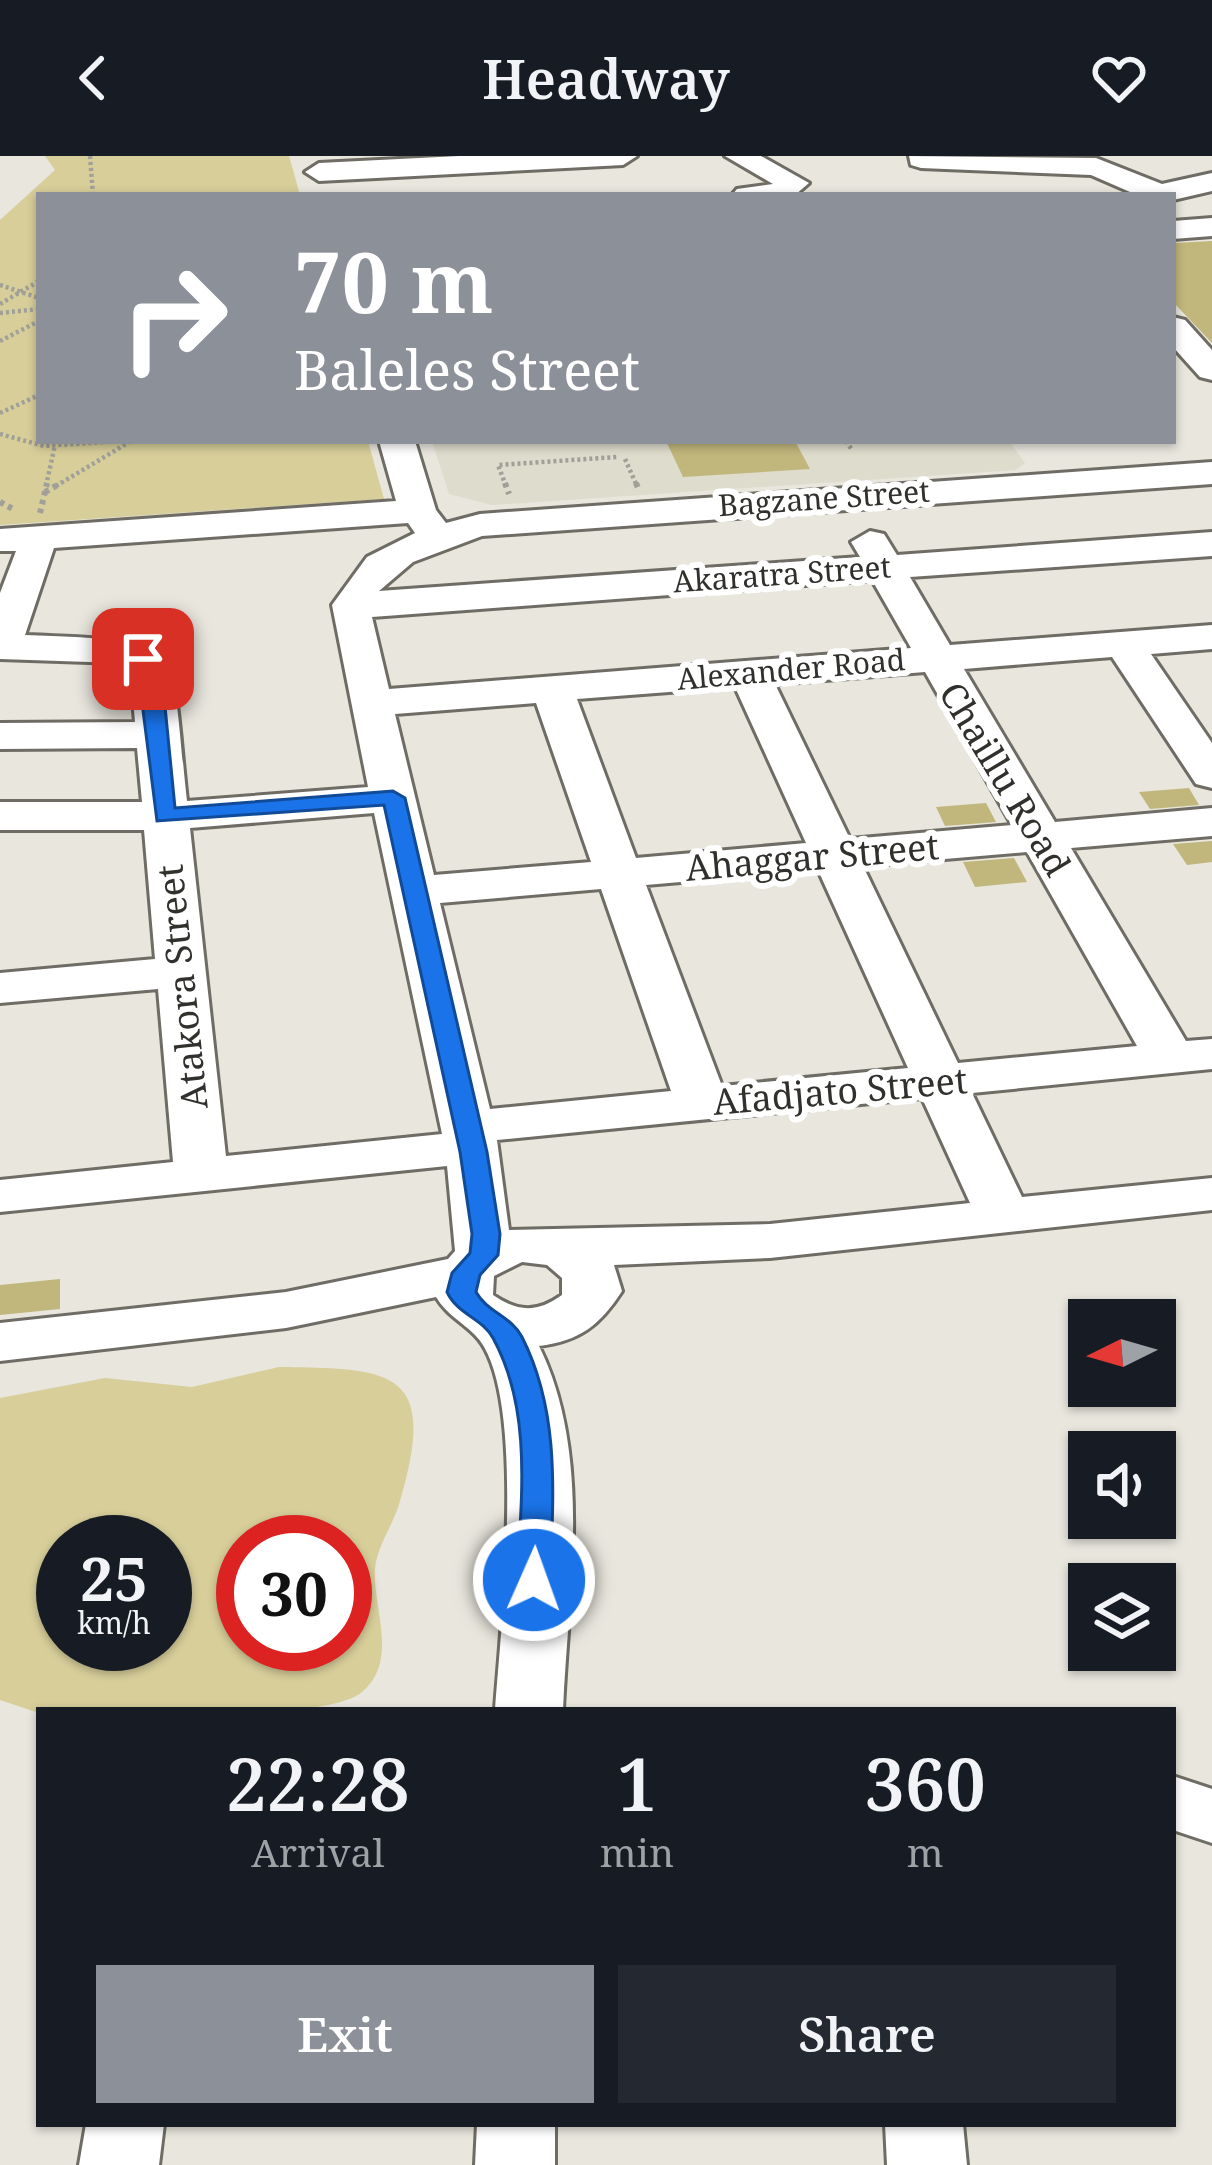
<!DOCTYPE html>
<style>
body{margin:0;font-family:"Noto Serif",serif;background:#242831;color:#f1f3f6;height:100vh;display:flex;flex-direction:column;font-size:45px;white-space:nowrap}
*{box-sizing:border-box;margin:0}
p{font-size:39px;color:#9ea1a6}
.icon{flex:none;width:66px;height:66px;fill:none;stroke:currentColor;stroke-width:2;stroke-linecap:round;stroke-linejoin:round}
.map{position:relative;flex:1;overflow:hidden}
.side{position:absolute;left:36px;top:1551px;width:1140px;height:420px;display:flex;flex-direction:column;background:#171b24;border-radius:0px;box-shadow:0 3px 9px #0004}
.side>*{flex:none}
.hud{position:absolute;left:36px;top:36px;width:1140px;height:252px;border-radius:0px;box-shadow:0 3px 9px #0004;background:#8c9099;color:#fff;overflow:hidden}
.needle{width:78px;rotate:265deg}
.controls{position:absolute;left:1068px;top:1143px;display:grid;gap:24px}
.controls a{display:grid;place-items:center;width:108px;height:108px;border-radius:0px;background:#171b24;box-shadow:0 3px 9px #0004;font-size:60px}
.speed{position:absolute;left:36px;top:1359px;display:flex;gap:24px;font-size:60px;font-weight:700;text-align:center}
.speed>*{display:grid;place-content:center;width:156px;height:156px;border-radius:50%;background:#171b24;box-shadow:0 3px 9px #0004;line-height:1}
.speed small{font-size:30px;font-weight:400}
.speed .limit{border:18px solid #d22;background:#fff;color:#111}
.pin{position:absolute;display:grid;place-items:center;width:102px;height:102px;color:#fff;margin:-51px;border-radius:24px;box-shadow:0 6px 18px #0006}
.me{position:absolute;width:132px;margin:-66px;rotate:2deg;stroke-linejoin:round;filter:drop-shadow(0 0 9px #0008)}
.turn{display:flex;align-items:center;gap:42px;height:252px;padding:0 60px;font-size:54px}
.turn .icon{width:156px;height:156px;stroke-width:2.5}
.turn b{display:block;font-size:84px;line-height:102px}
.eta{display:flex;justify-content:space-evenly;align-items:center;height:204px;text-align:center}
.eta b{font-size:72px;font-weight:600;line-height:84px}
.button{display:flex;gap:24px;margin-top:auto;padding:24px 60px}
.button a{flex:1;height:138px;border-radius:0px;background:#8c9099;color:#fff;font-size:48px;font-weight:600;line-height:138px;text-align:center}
.button a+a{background:#242831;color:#f1f3f6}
header{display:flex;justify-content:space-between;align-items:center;height:156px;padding:0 60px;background:#171b24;font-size:54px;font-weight:600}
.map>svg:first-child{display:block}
</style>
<header><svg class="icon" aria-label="back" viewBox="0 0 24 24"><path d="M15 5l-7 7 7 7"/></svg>Headway<svg class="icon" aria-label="heart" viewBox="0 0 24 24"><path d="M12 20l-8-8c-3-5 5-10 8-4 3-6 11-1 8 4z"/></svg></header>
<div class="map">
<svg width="1212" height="2009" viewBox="0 0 1212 2009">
<rect width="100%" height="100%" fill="#e8e6dd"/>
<path fill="#dedccc" d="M432,285H1009L1025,307L1016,314L492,349L449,338Z"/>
<path fill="#d7ce9a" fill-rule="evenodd" d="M45,0H289L300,39H39V285H368L384,343L0,369V64L55,14Z
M279,1211C395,1212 438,1215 400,1345C394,1368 376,1391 375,1414C373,1453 399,1505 362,1536C326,1566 153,1554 100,1554C81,1554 53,1551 39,1557L0,1544V1242L105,1222L192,1231ZM63,1386H165V1488H63ZM243,1386H345V1488H243Z"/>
<path fill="#c1b77c" d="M1212,85V187L1173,146V87Z
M666,285H795L810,313L683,321Z
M1189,632L1199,649L1150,653L1139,636Z
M986,647L996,666L945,670L936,651Z
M1212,685V706L1187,709L1173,688Z
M1014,702L1027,726L975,731L963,706Z
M60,1123V1153L0,1159V1129Z"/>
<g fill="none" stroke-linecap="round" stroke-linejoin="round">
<defs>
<path id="minor" d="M459,0H637L623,9L319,25L305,16L319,7Z
M725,0H761L809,27L795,39H732L737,33L773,28Z
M909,0L1096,2L1162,28L1212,17V35L1173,44V39H1137L1091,19L921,12L911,9Z
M1212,62V80L1173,83V65Z
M1173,161L1185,164L1212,194V224L1200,221L1173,191Z
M379,285H415L436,354L446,367L480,358L1212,306V328L482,380L413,406L379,435L860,401L851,386L870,375L884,378L897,399L1212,376V400L910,421L950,489L1212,469V493L1151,498L1212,587V632L1196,628L1112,501L964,513L1055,666L1212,652V680L1071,692L1186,885L1212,883V913L972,937L1022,1041L1212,1022V1054L770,1102L614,1109L622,1135C600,1169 580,1185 539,1190C593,1299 568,1436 563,1554H495C500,1479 529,1232 475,1179C461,1165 447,1159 436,1141L286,1172L0,1205V1167L286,1136L448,1103L455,1095L447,1010L0,1056V1024L173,1006L158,833L0,847V817L155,803L144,674H0V646H142L137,592L0,593V567L135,566L131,520L119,507L0,503V437L16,395H0V373L396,345ZM408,367L415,377L367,401L332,449L368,631L187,645C169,485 192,485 25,479L54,392ZM872,424L911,492L389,533L372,461ZM925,516L1012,669L850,683L775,528ZM735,531L806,687L636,702L577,543ZM536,547L591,706L434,719L395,558ZM374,657L442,978L226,1000L190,672ZM1027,696L1137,890L958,907L863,710ZM818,714L908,912L722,930L646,729ZM601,733L671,935L490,953L440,747ZM922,942L970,1047L770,1068L509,1074L497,984ZM522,1106L547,1109L562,1122V1139C537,1157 518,1156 493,1139L494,1120Z
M1173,1620L1212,1633V1687L1173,1674Z
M86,1968H164L159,2009H79Z
M477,1968H555V2009H475Z
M885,1968H963L967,2009H887Z"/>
</defs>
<use href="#minor" stroke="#6e6c64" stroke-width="6"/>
<path stroke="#a09f98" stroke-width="4.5" stroke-dasharray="3 3" stroke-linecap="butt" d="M90,0L93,39
M0,129L39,142
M0,148L39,125
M0,157L39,153
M0,185L39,165
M0,257L39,239
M0,278L44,290L121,285
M846,285L852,294
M625,303L637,330
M46,330L55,289
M56,330L131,285
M506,330L498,309L617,301"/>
<path stroke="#a09f98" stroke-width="6" stroke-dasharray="4.5 4.5" stroke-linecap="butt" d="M505,327L509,338
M636,327L638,332
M45,336L61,327
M0,346L15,354
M40,357L47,327"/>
<use href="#minor" fill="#fff" fill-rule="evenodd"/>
</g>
<path fill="#1a73e8" stroke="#114b97" stroke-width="3" d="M136,499H151L162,520L175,652L393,635L405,642L487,996L500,1078L498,1099L480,1119L476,1136C487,1156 511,1160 522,1181C561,1258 553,1342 550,1424L545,1432H522L517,1424C521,1344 533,1255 493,1182C482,1162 458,1159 447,1136L452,1117L470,1097L472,1078L460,996L384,649L157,665Z"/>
<g text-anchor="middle" stroke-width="12" stroke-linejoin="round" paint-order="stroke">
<g font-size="30" fill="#31302d" stroke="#fff">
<text transform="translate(824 343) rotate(-4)" y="10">Bagzane Street</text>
<text transform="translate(782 419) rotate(-4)" y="10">Akaratra Street</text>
<text transform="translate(791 514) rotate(-5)" y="10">Alexander Road</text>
</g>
<g font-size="36" fill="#31302d" stroke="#fff">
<text transform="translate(1005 623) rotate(59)" y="13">Chaillu Road</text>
<text transform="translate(812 701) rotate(-5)" y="13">Ahaggar Street</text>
<text transform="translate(182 831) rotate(-96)" y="13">Atakora Street</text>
<text transform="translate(840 935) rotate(-5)" y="13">Afadjato Street</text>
</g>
</g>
</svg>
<div class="controls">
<a><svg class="needle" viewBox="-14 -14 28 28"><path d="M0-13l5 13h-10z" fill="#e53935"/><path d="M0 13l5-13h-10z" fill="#9ea1a6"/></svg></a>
<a><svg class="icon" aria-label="sound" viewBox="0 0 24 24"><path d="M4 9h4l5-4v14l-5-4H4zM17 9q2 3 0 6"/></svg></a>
<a><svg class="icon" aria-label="layers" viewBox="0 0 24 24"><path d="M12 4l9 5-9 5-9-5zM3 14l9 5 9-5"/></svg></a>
</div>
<div class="speed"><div>25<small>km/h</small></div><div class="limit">30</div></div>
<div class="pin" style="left:143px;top:503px;background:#d93025"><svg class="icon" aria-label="arrive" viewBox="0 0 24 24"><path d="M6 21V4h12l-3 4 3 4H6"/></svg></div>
<svg class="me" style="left:534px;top:1424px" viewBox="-20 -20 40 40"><circle r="17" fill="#1a73e8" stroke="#fff" stroke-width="3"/><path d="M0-11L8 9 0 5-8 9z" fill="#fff"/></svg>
<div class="hud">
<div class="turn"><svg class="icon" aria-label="right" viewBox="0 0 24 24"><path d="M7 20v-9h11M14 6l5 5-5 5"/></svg><div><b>70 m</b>Baleles Street</div></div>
</div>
<section class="side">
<div class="eta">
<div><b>22:28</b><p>Arrival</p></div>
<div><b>1</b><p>min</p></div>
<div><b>360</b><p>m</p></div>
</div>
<div class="button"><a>Exit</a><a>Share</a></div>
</section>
</div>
